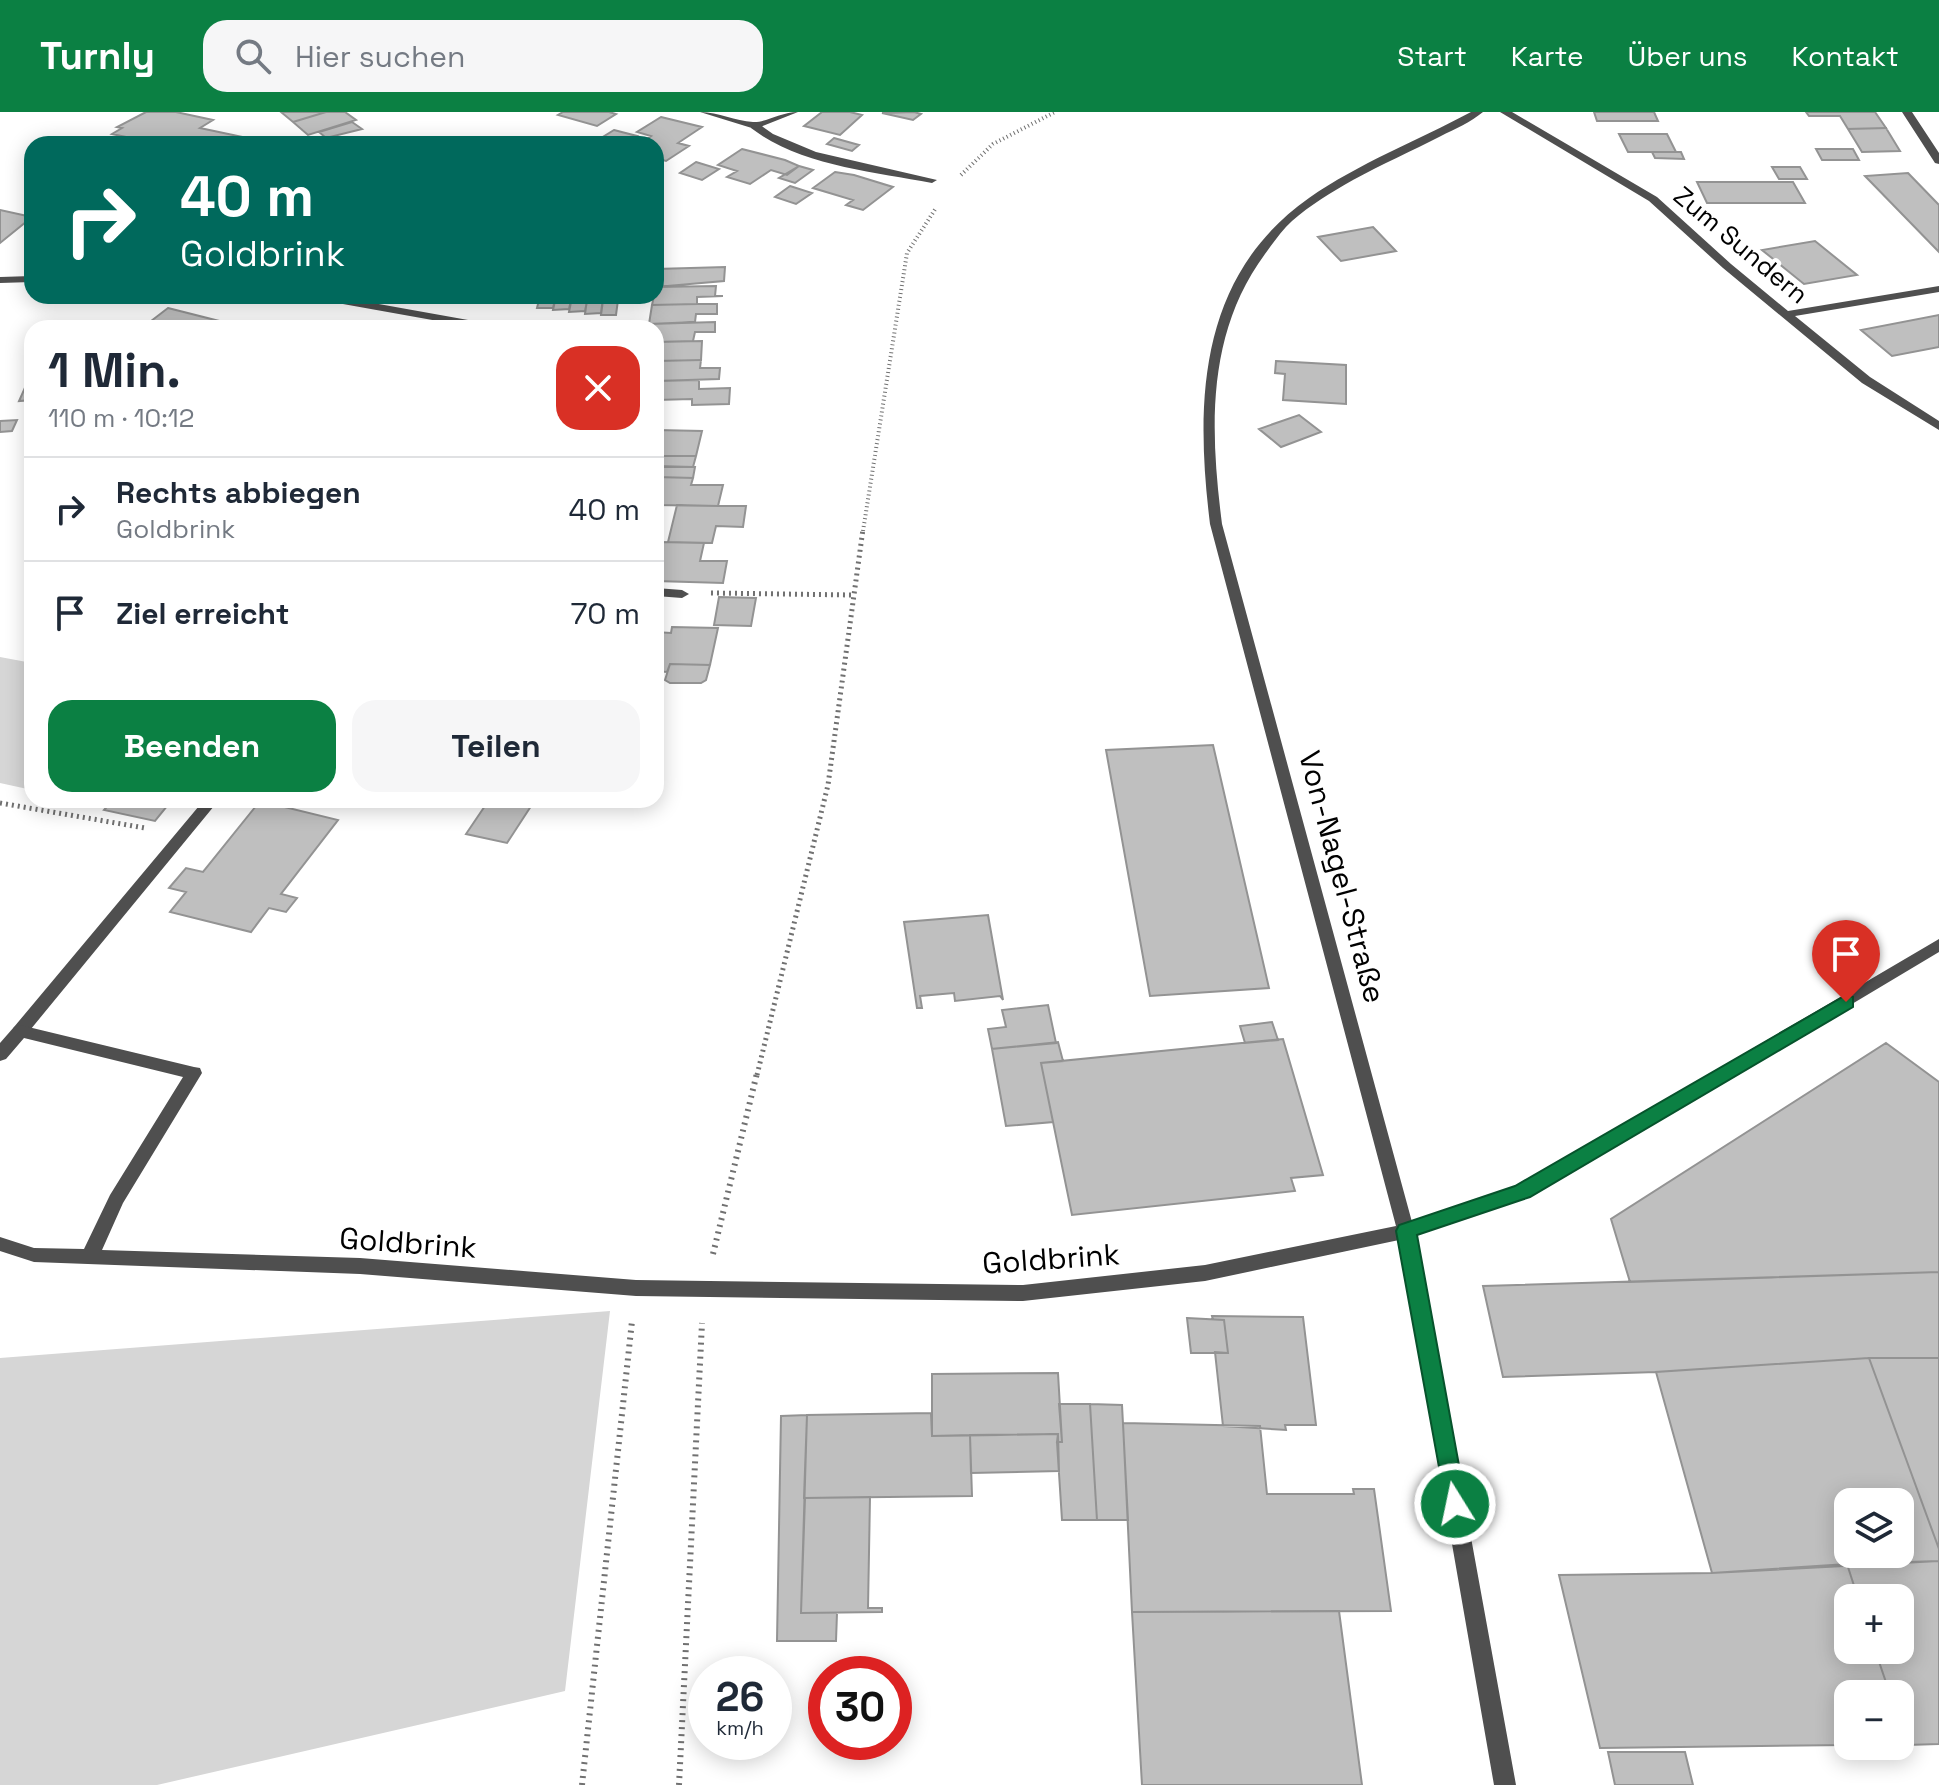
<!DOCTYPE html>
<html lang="de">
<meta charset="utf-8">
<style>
body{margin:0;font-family:"Space Grotesk",sans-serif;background:#f6f6f7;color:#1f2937;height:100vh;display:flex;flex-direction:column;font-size:30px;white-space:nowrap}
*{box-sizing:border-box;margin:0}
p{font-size:26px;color:#747a83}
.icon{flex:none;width:44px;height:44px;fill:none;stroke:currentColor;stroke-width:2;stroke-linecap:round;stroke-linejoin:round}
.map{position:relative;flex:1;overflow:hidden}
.drawer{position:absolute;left:24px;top:208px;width:640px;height:488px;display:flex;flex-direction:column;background:#fff;border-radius:24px;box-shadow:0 4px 20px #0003}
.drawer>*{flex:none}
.top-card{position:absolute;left:24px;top:24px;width:640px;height:168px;border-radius:24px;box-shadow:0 4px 20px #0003;background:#00695c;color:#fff;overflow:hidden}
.buttons{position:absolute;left:1834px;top:1376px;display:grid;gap:16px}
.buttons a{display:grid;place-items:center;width:80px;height:80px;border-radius:16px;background:#fff;box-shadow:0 4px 20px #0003;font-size:40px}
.speed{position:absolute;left:688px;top:1544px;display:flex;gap:16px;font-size:40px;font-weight:700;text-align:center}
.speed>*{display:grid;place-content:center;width:104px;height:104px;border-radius:50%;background:#fff;box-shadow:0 4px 20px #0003;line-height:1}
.speed small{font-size:20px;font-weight:400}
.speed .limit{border:12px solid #d22;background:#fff;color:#111}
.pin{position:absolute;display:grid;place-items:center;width:68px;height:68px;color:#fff;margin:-82px -34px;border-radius:50% 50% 50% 0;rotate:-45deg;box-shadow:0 0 8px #0007}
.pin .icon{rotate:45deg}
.me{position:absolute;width:88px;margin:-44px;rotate:350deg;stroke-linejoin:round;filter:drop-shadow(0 0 6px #0008)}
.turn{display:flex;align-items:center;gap:28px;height:168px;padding:0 24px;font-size:36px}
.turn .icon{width:104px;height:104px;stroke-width:2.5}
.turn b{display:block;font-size:56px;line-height:68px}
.round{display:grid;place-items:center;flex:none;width:84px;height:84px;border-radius:24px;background:#f6f6f7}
.headline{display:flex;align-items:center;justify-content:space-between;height:136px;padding:0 24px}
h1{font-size:48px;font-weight:700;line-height:60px}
.cta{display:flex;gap:16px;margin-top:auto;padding:16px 24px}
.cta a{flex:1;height:92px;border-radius:24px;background:#0b8043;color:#fff;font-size:32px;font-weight:700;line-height:92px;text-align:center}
.cta a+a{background:#f6f6f7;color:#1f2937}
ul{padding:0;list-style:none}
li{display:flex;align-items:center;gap:24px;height:104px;padding:0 24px;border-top:2px solid #e0e1e3}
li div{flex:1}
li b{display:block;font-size:30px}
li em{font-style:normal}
header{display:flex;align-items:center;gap:48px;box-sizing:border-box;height:112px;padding:0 40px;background:#0b8043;color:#fff}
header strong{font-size:38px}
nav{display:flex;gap:44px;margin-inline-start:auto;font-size:28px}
.search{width:560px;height:72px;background:#f6f6f7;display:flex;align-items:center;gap:20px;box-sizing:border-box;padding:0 28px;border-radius:24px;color:#747a83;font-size:30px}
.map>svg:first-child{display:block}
</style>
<header>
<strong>Turnly</strong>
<div class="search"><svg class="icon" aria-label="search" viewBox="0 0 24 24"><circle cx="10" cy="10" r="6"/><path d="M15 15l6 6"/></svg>Hier suchen</div>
<nav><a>Start</a><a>Karte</a><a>Über uns</a><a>Kontakt</a></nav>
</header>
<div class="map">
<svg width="1939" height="1673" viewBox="0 0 1939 1673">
<rect width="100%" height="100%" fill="#fff"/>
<path fill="#d6d6d6" d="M0,545L32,551V678L0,671Z
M610,1199L565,1579L157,1673H0V1246Z"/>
<path fill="#bfbfbf" stroke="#939393" stroke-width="2" fill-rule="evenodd" d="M146,0H176L213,8L200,16L252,27L245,32H159L112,22L122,16L117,15Z
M281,0H326L293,10Z
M326,0H345L356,8L308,23L293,10Z
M563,0H609L616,2L597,14L558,3Z
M822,0H850L862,3L840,23L804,14Z
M914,0L921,2L913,8L882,1Z
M1594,0H1654L1658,9H1597Z
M1806,0H1875L1886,16L1848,17L1840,4H1809Z
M661,5L702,15L678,31L689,34L666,49L656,46V32H639L651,24L637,20Z
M352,10L362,17L326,26L319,20Z
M1886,16L1900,39L1862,40L1848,17Z
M614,18L637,24L625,32L598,28Z
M1619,22H1667L1676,40H1628Z
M834,26L859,33L852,39L827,32Z
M742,37L785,48L799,54L787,63L771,58L750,72L727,65L737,59L718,53Z
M1816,37H1853L1859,48H1822Z
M1652,40H1681L1684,47L1655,46Z
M696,50L719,57L702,68L680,61Z
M799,54L813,58L795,71L779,66Z
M1772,55H1800L1807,67H1779Z
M835,60L854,63L893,75L863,98L846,93L853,88L813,76Z
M1908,61L1939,93V140L1865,64Z
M1697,70H1793L1805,91H1707Z
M790,74L812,81L796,92L775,85Z
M0,98L32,105L0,131Z
M1373,115L1396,139L1341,149L1318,125Z
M1815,129L1857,163L1804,172L1762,138Z
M725,155L724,169L656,175V157Z
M716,174L715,184H723L697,185V192L652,193L656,175Z
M540,184H556L553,196H537Z
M556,184H572L569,197L553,198Z
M572,185H588L585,199L569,200Z
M603,186L601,201L585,202L587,187Z
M603,188H618L616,203H601Z
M697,192H717V202H696L695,210L649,212L652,193Z
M168,196L223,210L218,213L230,216H142Z
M1939,203V235L1892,244L1861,218Z
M715,210V220H695L693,229L656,230V216H649V212Z
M702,229L701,248L656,249V230Z
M701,248L700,256H720L719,267L656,269V249Z
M1276,249L1346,253V292L1283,288L1285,262L1275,261Z
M32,260V288L19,289Z
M699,268V277L730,276L729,292L692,293V287L656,288V269Z
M1299,303L1321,320L1281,335L1259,317Z
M17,308L12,319L0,320V309Z
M656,318L702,319L696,344H656Z
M659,344H696L693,355L656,354Z
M658,355H695L693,366L656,365Z
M656,365L693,366L691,373H723L718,394L656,393Z
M677,393L718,394H746L743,415L716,414L712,431L668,430Z
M660,430L704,431L700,449H727L723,471L656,469Z
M719,485L756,486L751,514L714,513Z
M672,515L718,516L710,553L670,552L667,560L656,559V520L671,521Z
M670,552L710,553L706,568L701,571H670L665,568Z
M1213,633L1269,876L1150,884L1106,638Z
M113,688H172L155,709L104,698Z
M489,688H535L507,731L466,722Z
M260,689L338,708L281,782L297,786L286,800L269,796L251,820L170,800L186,780L169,776L186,756L203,760Z
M988,803L1003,888L1000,884L955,889L954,881L920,884L922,896H917L904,810Z
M1048,893L1056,931L992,937L988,917L1006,915L1002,898Z
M1272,910L1278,928L1245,931L1240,914Z
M1283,927L1323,1063L1291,1066L1295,1079L1072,1103L1041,951Z
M1058,930L1063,949L1041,951L1053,1010L1006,1014L992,937Z
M1886,931L1939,970V1160L1630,1170L1611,1107Z
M1939,1160V1246H1869L1656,1260L1503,1265L1483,1174Z
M1212,1204L1303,1205L1316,1313H1285L1286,1318L1223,1314L1215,1240L1228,1241L1224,1208H1213Z
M1187,1206L1224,1208L1228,1241H1191Z
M1869,1246H1939V1437Z
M1869,1246L1939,1437V1449L1712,1461L1656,1260ZM1848,1390H1900V1442H1848Z
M1058,1261L1062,1330H1057L1058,1322L932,1324V1262Z
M1059,1292H1090L1097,1408H1062L1057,1330H1062Z
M1090,1292L1122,1293L1128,1408H1097Z
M931,1301L932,1324L970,1323L972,1384L804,1386L807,1303Z
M807,1303L801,1501H837L836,1529H777L781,1304Z
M1123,1311L1260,1314L1267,1382H1354L1353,1377H1374L1391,1499L1132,1500Z
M1058,1322L1059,1359L971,1361L970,1323Z
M870,1385L868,1496H882V1500L801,1501L805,1386Z
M1939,1449V1632L1907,1633L1900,1613V1582H1890L1875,1538H1900V1486H1858L1847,1452Z
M1847,1452L1858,1486H1848V1538H1875L1890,1582H1848V1633L1600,1636L1559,1463L1712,1461Z
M1339,1499L1362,1673H1142L1132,1500Z
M1608,1640H1685L1693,1673H1615Z"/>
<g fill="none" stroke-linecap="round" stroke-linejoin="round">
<path stroke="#717171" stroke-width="4" stroke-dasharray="1 3" stroke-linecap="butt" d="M961,63L993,32L1055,0
M863,419L907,141L936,96"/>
<path stroke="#717171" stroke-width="5" stroke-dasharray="2 4" stroke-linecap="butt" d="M711,481L853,483
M0,691L145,716
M757,963L828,673L863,417"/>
<path stroke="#717171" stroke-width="6" stroke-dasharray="2 5" stroke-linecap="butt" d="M713,1142L757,961
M582,1673L632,1209
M679,1673L702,1211"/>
<path fill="#4f4f4f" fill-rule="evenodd" d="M751,12H759L773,22L816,40L937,68L932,71C872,59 801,54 751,16Z
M204,688H219L26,923H14L12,919L14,915Z"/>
<path fill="#4f4f4f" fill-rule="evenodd" d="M700,0C719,0 735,9 753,10C765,11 781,0 798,0L755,17Z
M1471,0H1483C1471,10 1455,17 1441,24C1412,39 1382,52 1353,68C1332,80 1310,93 1292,109C1282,118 1273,131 1265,142C1206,222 1210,318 1222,412L1412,1110L1517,1075L1939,827V840L1529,1085L1416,1123L1516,1673H1494L1399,1128L1205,1169L1023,1189L636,1184L360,1162L34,1150L0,1139V1125L34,1136L84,1137L110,1083L183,965L24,926L6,947L0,949V931L14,915L20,913L194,955L200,956L202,961L123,1091L102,1138L360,1146L636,1168L1023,1173L1205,1153L1396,1114L1210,412C1195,290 1198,164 1309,86C1359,51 1417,29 1471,0Z
M1500,0H1512L1657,85L1731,152L1788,199L1939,174V180L1795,204L1870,265L1939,309V318L1862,271L1723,156L1649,89Z
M1902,0H1912L1939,41V52L1935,51Z
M32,164V170L0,171V165Z
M309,184H334L496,213L502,216H477L315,187Z
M656,476L682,478L689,482L682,486L656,484Z"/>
</g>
<path fill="#0b8043" stroke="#07532c" stroke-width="2" d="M1846,883L1853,885V895L1530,1085L1417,1123L1466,1392L1463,1399L1455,1402L1447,1399L1396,1119L1399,1113L1515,1074Z"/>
<g text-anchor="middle" stroke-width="8" stroke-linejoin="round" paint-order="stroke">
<g font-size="26" fill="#000" stroke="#fff">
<text transform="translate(1741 133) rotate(40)" y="9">Zum Sundern</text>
</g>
<g font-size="30" fill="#000" stroke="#fff">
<text transform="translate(1342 765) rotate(75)" y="10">Von-Nagel-Straße</text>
<text transform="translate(408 1131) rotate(4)" y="10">Goldbrink</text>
<text transform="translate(1051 1147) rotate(-4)" y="10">Goldbrink</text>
</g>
</g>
</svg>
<div class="buttons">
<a><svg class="icon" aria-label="layers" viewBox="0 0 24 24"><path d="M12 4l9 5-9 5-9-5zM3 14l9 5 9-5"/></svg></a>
<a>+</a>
<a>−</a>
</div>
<div class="speed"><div>26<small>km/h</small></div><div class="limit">30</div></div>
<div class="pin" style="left:1846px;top:890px;background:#d93025"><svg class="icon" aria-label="arrive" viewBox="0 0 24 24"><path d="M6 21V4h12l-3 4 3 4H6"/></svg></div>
<svg class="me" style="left:1455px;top:1392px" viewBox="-20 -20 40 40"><circle r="17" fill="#0b8043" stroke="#fff" stroke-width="3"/><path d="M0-11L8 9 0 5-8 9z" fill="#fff"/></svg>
<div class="top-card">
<div class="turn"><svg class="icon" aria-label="right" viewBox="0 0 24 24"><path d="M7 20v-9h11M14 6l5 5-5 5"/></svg><div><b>40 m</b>Goldbrink</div></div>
</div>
<section class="drawer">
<div class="headline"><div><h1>1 Min.</h1><p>110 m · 10:12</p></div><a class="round" style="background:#d93025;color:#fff"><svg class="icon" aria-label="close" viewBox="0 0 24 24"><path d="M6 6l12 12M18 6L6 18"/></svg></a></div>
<ul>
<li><svg class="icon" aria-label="right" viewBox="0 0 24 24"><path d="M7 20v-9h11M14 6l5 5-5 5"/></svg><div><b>Rechts abbiegen</b><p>Goldbrink</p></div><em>40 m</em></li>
<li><svg class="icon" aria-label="arrive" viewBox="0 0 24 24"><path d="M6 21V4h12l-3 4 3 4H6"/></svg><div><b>Ziel erreicht</b></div><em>70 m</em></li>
</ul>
<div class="cta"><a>Beenden</a><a>Teilen</a></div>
</section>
</div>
